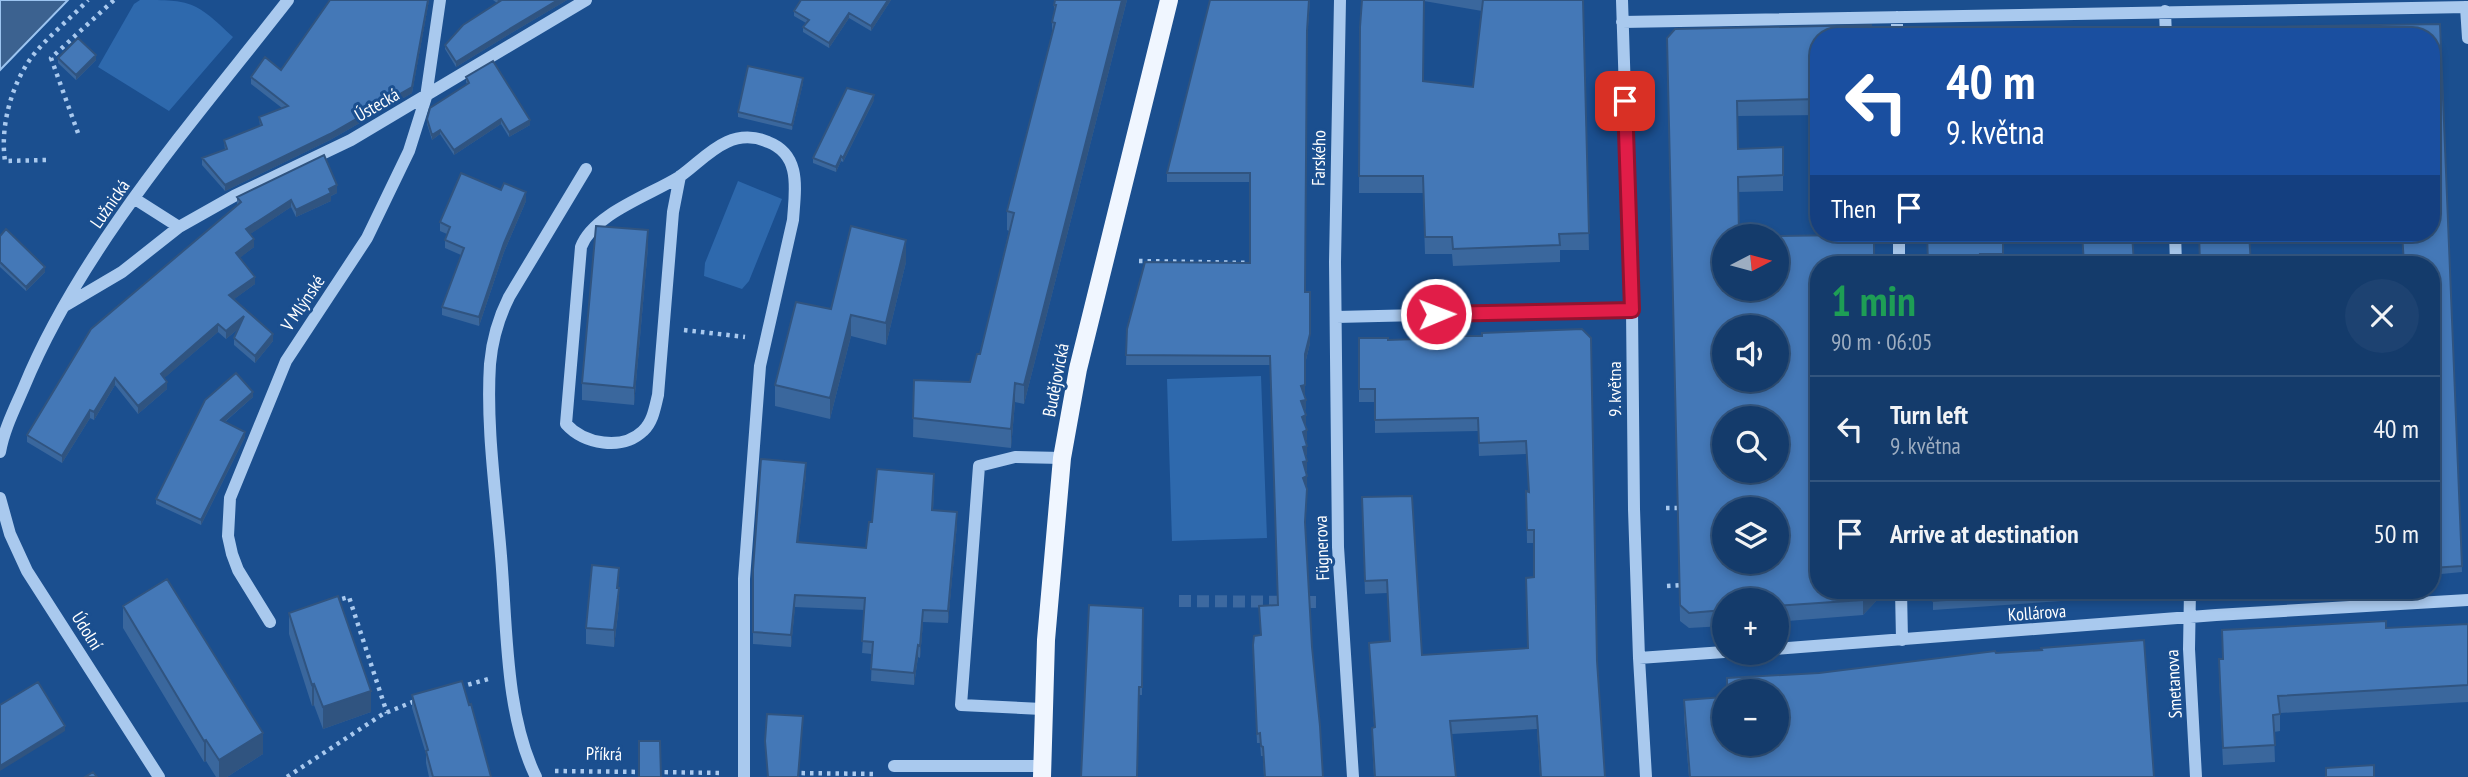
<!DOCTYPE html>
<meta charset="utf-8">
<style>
body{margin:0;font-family:"PT Sans Narrow",sans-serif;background:#1d4271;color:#f1f3f6;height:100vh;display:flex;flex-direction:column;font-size:26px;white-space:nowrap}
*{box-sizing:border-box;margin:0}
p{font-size:23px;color:#9dadc1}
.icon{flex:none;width:38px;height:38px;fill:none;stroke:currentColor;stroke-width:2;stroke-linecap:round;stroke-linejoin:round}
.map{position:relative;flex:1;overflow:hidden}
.side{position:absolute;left:1810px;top:256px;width:630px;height:343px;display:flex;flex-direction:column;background:#143b6b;border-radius:28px;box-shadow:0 4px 10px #0003,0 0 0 2px #33557e}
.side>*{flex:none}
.banner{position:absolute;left:1810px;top:28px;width:630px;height:214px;border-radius:28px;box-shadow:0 4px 10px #0003,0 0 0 2px #33557e;background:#1a4fa0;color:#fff;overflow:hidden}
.needle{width:46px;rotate:84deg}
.controls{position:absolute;left:1712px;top:224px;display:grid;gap:14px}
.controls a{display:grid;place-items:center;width:77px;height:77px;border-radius:50%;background:#143b6b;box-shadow:0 4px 10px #0003,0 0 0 2px #33557e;font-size:35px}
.pin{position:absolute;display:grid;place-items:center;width:60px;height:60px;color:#fff;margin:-30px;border-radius:14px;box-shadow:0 4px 10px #0006}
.me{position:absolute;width:77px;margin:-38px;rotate:89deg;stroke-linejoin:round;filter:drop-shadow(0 0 5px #0008)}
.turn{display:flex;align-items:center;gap:24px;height:147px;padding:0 21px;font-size:32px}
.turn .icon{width:91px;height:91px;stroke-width:2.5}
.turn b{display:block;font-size:49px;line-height:60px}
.then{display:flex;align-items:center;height:66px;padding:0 21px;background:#0003;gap:14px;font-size:26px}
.round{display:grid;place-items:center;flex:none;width:74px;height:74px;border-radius:37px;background:#1d4271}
.overview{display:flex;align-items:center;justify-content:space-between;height:119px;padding:0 21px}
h1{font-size:42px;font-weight:700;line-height:52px;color:#1e9e55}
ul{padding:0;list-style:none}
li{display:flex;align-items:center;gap:21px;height:105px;padding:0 21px;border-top:2px solid #33557e}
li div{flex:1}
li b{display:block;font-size:26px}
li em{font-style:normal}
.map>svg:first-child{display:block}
</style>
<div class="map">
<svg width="2468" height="777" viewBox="0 0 2468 777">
<rect width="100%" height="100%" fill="#1b4f8f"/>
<path fill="#2e69ad" d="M140,0C192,0 195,1 233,37L169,111L98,67L134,4Z
M738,181L782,199L749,281L742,289L704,276L705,263Z
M1261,376L1267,538L1172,541L1167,379Z"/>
<path fill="#3c6290" stroke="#9cc4f0" stroke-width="2" d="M0,0H68L0,70Z"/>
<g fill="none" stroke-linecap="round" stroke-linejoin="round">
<path stroke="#3d69a0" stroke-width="12" stroke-dasharray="12 6" stroke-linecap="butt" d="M1179,601L1316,602"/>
<path stroke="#a9c9ee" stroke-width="4.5" stroke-dasharray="3.5 5" stroke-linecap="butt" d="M78,133L51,58L114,0
M46,160L5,161C0,127 11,86 31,58C47,37 70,19 88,0
M1139,261L1254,263
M684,330L745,337
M1666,508H1683
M1667,586L1684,585
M334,601L349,597L387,713
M460,687L492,678
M555,771L644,772
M656,772L724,773
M793,773L875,774
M287,777L383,714L415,701"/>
<path stroke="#a9c9ee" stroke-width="12" d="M1340,0L1335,262L1338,547L1353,777
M1622,0L1632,310L1634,509L1639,658L1646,777
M2466,7L2468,38
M2165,11L2166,37
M1897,17V37
M1622,22L2468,7
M680,176L673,212L658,395C655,407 653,422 643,431C622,451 584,444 566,424L581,247C593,214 650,195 679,177C695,166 709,150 727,142C740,136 755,136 768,142C802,155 795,190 793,220L760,366L744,579V777
M135,199L179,227
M1899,233V264
M2175,233L2176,264
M66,305L122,272L179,227L234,196L351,140L586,0
M1336,317L1632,310
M0,452C4,429 15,408 24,387C81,248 196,118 288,0
M0,498L10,534L27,571L159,777
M1901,590L1902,640
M2190,590L2189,649L2196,777
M270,622L238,570L232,554L228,536L230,498L286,361L367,238L409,151L426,97L440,0
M1776,649L2216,615L2468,600
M1639,658L1724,652
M1042,709L961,705L979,466L1015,457L1062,458
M894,766H1041
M536,777C505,714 507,626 501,556C496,493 486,427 490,364C492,341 499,317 509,297L586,169"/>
<path stroke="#f0f6ff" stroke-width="18" d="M1042,777L1046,640L1062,458L1078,369L1169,0"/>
</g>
<path fill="#3a679d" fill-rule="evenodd" d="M330,0H429L412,93L330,140L225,191L202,165V158L225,150L224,140L260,126L259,117L282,108L251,84V77L281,70Z
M493,0H567L508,35L456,67L445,49V45L497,3Z
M891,0L871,31L849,18L829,48L803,32V27L806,23L794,16V11Z
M1127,0L1024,404L1015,402L1011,448L913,437L914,380L970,382L980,354L1009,231L1007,230V211L1052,35V22L1054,13V5Z
M1210,0H1310L1307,40L1305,292L1310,343L1305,364V394L1304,395L1306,409L1304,410L1306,424L1305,425L1307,440H1305L1307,470L1306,471L1307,485L1306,486L1307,499L1305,527L1312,647L1323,777H1264L1263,756H1261L1260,743H1257L1253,654L1261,635L1278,605L1270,365H1126L1127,329L1250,263V182H1167V173Z
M1362,0H1583L1589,250H1560V262L1453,266L1452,254H1425L1423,193H1359L1360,27ZM1424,1L1482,11L1473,87L1423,81Z
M2440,24L2462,572L2431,575V264Z
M1871,25L1818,115L1737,116L1738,149L1783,147V191L1738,192L1739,236L1880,590V597L1863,615L1776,622V600H1724V626L1689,628L1680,621L1667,54Z
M58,58L96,60L76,80L58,63Z
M466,77L530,125L509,137L501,124L454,155L440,134L432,140L427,124V119L467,84L466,82Z
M803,83L792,130L738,117V112Z
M874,100L843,162L841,161L836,172L813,163V158Z
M337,193L331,196V201L296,217L291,207L250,234L254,247L239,258L255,284L234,299L273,341L255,363L234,345V338L238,329L226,339L218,332L164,378L167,389L138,414L115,385L94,420L90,418L62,463L27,442V435L237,205V197Z
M526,201L504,252L479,326L442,315V307L461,255L445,248V240L447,234L440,231V222Z
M1927,233H2003V261H1980Z
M2199,233H2254V238H2249Z
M0,236L45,272L26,291L0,267Z
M648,247L634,405L582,400V383Z
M906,262L886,345L851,336L830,419L775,406V385L831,309Z
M1582,329L1597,661L1605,777H1540L1537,729L1452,734L1456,777H1374L1372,741V728L1374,727L1369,643L1390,641L1387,593L1365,594L1362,497L1422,655L1528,648L1534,577V543H1527L1526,491L1529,492L1526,454L1479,456L1478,431L1375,433V402H1359V338L1388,340L1482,336Z
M253,397L225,422L245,437L201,525L156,504V499L205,400Z
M806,475L798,542L866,548L872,522L934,486L933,511L957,524L948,623L923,622L920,658L918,657L914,685L871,681L872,654L862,653L865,610L795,607L791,647L753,644V570Z
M619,588V605L614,647L586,644V628Z
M1933,590H2148V595L1933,610Z
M123,606L263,754L227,777H216L206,761L204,762L123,628Z
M1143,608L1142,695H1139L1081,777Z
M289,613L371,712L323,729L314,705L312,706L289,634Z
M2468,624V702L2280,713V731L2274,732L2275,762L2223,765L2219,676V659H2222V630L2386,628Z
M1996,653L2154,777H1689L1684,717V700L1724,697L1819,673Z
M412,695L491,777H429L426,763V754L412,708Z"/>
<path fill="#305480" d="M428,0H429L412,93L330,140L225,191V185Z
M558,0H567L508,35L456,67V62L508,30Z
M888,0H891L871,31V26Z
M1122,0H1127L1024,404V385Z
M849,13V18L829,48V43Z
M96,55V60L76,80V75Z
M803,78V83L792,130V125Z
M874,95V100L843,162V158Z
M501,119V124L454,155V150Z
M530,120V125L509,137V132Z
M440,130V134L432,140V135Z
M841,156V161L836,172V167Z
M337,185V193L331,196V201L296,217V210L329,189Z
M526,192V201L504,252L479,326V317L504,243Z
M291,200V207L246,237V229Z
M648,230V247L634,405V388Z
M254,239V247L236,261V253Z
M906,240V262L886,345V323Z
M45,267V272L26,291V287Z
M255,277V284L229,303V295Z
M851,315V336L830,419V398Z
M244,316V324L226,339V331Z
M218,324V332L161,381V374Z
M273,334V341L255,363V356Z
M1310,334V343L1305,364V354Z
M115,378V385L94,420V412Z
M167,382V389L138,414V406Z
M1015,383V402L1011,448V429Z
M1305,385V394L1301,396V386Z
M253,392V397L221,425V420Z
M1306,400V409L1301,411V401Z
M90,410V418L62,463V456Z
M1306,415V424L1302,426V417Z
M1307,430V440L1303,441V432Z
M245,432V437L201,525V520Z
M1307,446V455L1303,456V447Z
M1307,461V470L1303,472V462Z
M806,463V475L797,554V542Z
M1307,476V485L1303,487V478Z
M957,512V524L948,623V611Z
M619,568L618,599L619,588V605L614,647V630Z
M1872,590H1880V597L1863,615V600Z
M795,595V607L791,647V635Z
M923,610V622L920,658V646Z
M918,645V657L914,685V673Z
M314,684V705L312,706V685Z
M371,691V712L323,729V707Z
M65,726V731L0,771V766Z
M263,733V754L227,777H219V760Z
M206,740V761L204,762V741Z"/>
<path fill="#4478b7" stroke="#305480" stroke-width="2" fill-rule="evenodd" d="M330,0H428L412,87L330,134L225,185L202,158L227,149L224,140L262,125L259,117L288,106L251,77L265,57L281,70Z
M498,0H558L508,30L456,62L445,45L463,25L500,1Z
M801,0H888L871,26L849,13L829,43L803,27L809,20L794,11Z
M1055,0H1122L1024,385L1015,383L1011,429L913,418L914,380L970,382L977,354H980L1014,213L1007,211L1055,23L1052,22L1056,5H1054Z
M1210,0H1309L1307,31L1305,292H1310V334L1305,354V385L1301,386L1306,400L1301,401L1306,415L1302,417L1307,430L1303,432L1307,446L1303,447L1307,461L1303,462L1307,476L1303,478L1307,489L1305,522L1312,647L1320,726L1323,777H1265L1263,747L1261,746L1260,733L1257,734L1253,645L1254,636L1261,635L1259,606L1278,605L1270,356L1126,355L1127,329L1145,262L1250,263V173H1167Z
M1362,0H1424L1423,81L1473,87L1483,0H1583L1589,233L1559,234L1560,245L1453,249L1452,237H1425L1423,176H1359L1360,27Z
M2440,24L2462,566L2431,568V264H2404L2402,233H2431V37H2190L2189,28Z
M1871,25V37H1818V99L1737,101L1738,149L1783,147V175L1738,177L1739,236H1724V289H1776V236L1846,235V233H1874V264H1818V590H1872L1863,600L1776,606V600H1724V610L1689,613L1680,605L1667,38L1675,29ZM1724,327H1776V380H1724ZM1724,418H1776V471H1724ZM1724,509H1776V562H1724Z
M2123,29V37H1923V33Z
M78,38L96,55L76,75L58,58Z
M493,61L530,120L509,132L501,119L454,150L440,130L432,135L427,119L430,108L469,83L466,77Z
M748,66L803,78L792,125L738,112Z
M847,88L874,95L843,158L841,156L836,167L813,158Z
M324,155L337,185L329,189L331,193L296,210L291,200L246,229L254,239L236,253L255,277L229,295L273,334L255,356L234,338L244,316L226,331L218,324L161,374L167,382L138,406L115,378L94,412L90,410L62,456L27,435L91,329L241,202L237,197Z
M461,173L501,190L504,183L526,192L504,243L479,317L442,307L464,248L445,240L450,227L440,222Z
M596,226L648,230L634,388L582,383Z
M851,226L906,240L886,323L851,315L830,398L775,385L796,302L831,309Z
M6,229L45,267L26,287L0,262V236Z
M1927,233H2003V254H1980L1981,264H1928Z
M2082,233H2132L2134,264H2084Z
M2199,233H2249L2251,264H2200Z
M1582,329L1591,338L1597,661L1605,777H1541L1537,716L1450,721L1456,777H1375L1372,728L1375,727L1369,643L1390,641L1387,580L1365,581L1362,497L1412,496L1422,655L1528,648L1526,578L1534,577V530H1527L1526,491L1529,492L1526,441L1479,443L1478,418L1375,420V389H1359V338H1388V340L1446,338V336H1482V333Z
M236,373L253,392L221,420L245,432L201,520L156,499L205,400Z
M761,459L806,463L797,542L866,548L869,522H872L877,469L934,474L932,510L957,512L948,611L923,610L920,646L918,645L914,673L871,669L873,642L862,641L865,598L795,595L791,635L753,632V570Z
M592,565L619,568L617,588H619L614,630L586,628Z
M167,579L263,733L219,760L206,740L204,741L123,606Z
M1933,590H2086L1933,601Z
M338,596L371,691L323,707L314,684L312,685L289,613Z
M1089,605L1143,608L1142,687H1139L1137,777H1081Z
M2386,621V628L2468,624V685L2278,696L2280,714L2273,715L2275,745L2223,748L2219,659H2223L2222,630Z
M2144,640L2154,777H1690L1684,700L1724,697V744H1776V691H1727V678L1819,673L1995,651L1996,653L2042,650L2041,648Z
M462,681L469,705L471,704L491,777H433L426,751L428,750L412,695Z
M38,682L65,726L0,766V705Z
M767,714L803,716L798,777H768L765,741Z
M639,741H660L661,777H639Z
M2374,765V777H2326V768Z
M93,772L97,777H85Z"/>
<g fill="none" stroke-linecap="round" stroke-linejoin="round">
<defs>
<path id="route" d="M1436,314L1632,310L1625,101"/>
</defs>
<use href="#route" stroke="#92132f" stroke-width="18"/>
<use href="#route" stroke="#e11d48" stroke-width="12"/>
</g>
<g text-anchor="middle" stroke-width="6" stroke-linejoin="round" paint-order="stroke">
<g font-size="18" fill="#fff" stroke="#1b4f8f">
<text transform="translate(377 105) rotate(-30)" y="6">Ústecká</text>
<text transform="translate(1319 158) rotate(-89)" y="6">Farského</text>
<text transform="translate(110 204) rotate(-55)" y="6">Lužnická</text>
<text transform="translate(303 303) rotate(-56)" y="6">V Mlýnské</text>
<text transform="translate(1056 380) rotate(-79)" y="6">Budějovická</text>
<text transform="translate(1615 389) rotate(-90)" y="6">9. května</text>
<text transform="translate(1322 548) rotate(-92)" y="6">Fügnerova</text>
<text transform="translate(2037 613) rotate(-4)" y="6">Kollárova</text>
<text transform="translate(87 631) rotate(58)" y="6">Údolní</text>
<text transform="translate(2174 684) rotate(-93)" y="6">Smetanova</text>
<text transform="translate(604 754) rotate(1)" y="6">Příkrá</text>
</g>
</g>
</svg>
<div class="controls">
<a><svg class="needle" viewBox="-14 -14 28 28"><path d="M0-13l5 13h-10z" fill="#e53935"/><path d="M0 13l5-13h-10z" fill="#9dadc1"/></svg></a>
<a><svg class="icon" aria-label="sound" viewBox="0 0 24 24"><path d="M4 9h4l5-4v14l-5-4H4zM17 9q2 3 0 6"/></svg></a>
<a><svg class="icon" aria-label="search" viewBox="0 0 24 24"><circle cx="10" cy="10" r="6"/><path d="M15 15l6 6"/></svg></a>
<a><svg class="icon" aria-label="layers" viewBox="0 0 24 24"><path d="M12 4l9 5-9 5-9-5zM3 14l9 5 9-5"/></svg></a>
<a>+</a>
<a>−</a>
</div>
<div class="pin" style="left:1625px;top:101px;background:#d93025"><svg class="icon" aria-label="arrive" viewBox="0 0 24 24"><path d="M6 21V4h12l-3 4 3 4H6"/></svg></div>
<svg class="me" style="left:1436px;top:314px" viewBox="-20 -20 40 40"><circle r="17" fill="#e11d48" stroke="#fff" stroke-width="3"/><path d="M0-11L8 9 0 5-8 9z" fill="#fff"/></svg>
<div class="banner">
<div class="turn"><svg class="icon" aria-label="left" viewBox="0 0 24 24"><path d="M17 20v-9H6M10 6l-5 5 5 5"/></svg><div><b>40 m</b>9. května</div></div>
<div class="then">Then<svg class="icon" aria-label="arrive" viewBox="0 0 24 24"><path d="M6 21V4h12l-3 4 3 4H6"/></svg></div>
</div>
<section class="side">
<div class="overview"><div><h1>1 min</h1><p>90 m · 06:05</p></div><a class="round"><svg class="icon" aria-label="close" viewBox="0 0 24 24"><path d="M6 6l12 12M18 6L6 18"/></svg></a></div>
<ul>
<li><svg class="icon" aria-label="left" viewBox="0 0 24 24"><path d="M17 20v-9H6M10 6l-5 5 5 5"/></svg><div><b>Turn left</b><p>9. května</p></div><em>40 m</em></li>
<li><svg class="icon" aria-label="arrive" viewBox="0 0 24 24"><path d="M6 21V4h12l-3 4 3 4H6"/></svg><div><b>Arrive at destination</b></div><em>50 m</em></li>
</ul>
</section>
</div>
